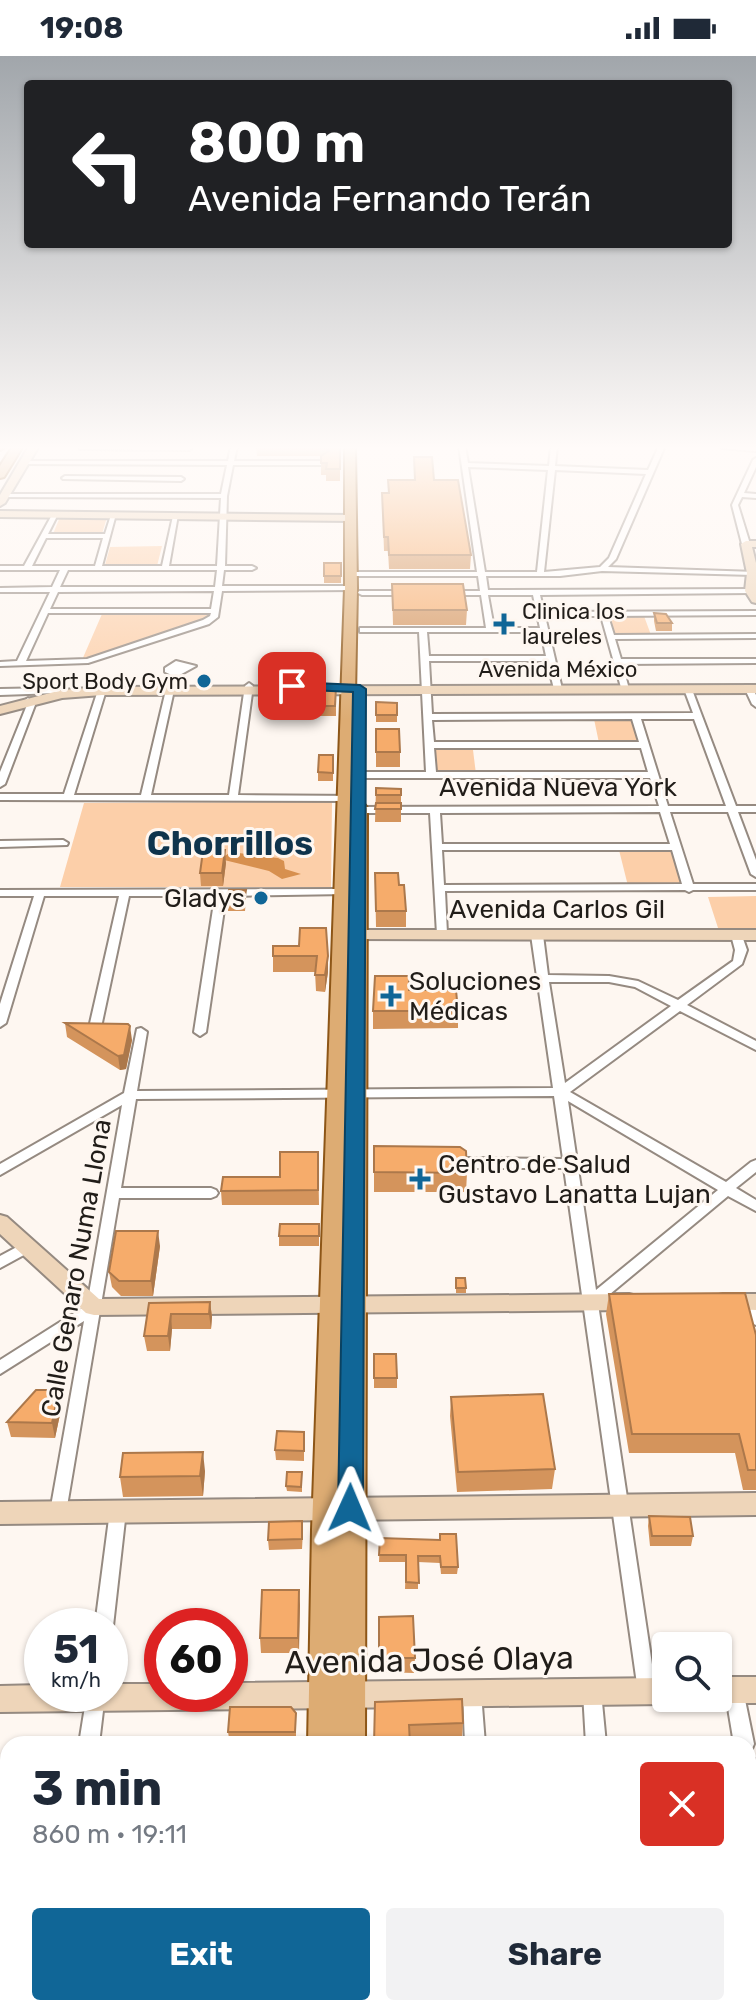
<!DOCTYPE html>
<meta charset="utf-8">
<style>
body{margin:0;font-family:Rubik,sans-serif;background:#f2f2f3;color:#1f2937;height:100vh;display:flex;flex-direction:column;font-size:30px;white-space:nowrap}
*{box-sizing:border-box;margin:0}
p{font-size:26px;color:#747a83}
.icon{flex:none;width:44px;height:44px;fill:none;stroke:currentColor;stroke-width:2;stroke-linecap:round;stroke-linejoin:round}
.map{position:relative;flex:1;overflow:hidden}
.sheet{position:absolute;left:0px;top:1680px;width:756px;height:280px;display:flex;flex-direction:column;background:#fff;border-radius:24px 24px 0 0;box-shadow:0 2px 6px #0004}
.sheet>*{flex:none}
.top-card{position:absolute;left:24px;top:24px;width:708px;height:168px;border-radius:8px;box-shadow:0 2px 6px #0004;background:#202124;color:#fff;overflow:hidden}
.buttons{position:absolute;left:652px;top:1576px;display:grid;gap:16px}
.buttons a{display:grid;place-items:center;width:80px;height:80px;border-radius:8px;background:#fff;box-shadow:0 2px 6px #0004;font-size:40px}
.speed{position:absolute;left:24px;top:1552px;display:flex;gap:16px;font-size:40px;font-weight:700;text-align:center}
.speed>*{display:grid;place-content:center;width:104px;height:104px;border-radius:50%;background:#fff;box-shadow:0 2px 6px #0004;line-height:1}
.speed small{font-size:20px;font-weight:400}
.speed .limit{border:12px solid #d22;background:#fff;color:#111}
.pin{position:absolute;display:grid;place-items:center;width:68px;height:68px;color:#fff;margin:-34px;border-radius:16px;box-shadow:0 4px 12px #0006}
.me{position:absolute;width:88px;margin:-44px;rotate:1deg;stroke-linejoin:round;filter:drop-shadow(0 0 6px #0008)}
.turn{display:flex;align-items:center;gap:28px;height:168px;padding:0 32px;font-size:36px}
.turn .icon{width:104px;height:104px;stroke-width:2.5}
.turn b{display:block;font-size:56px;line-height:68px}
.round{display:grid;place-items:center;flex:none;width:84px;height:84px;border-radius:8px;background:#f2f2f3}
.summary{display:flex;align-items:center;justify-content:space-between;height:136px;padding:0 32px}
h1{font-size:48px;font-weight:700;line-height:60px}
.primary-button{display:flex;gap:16px;margin-top:auto;padding:16px 32px}
.primary-button a{flex:1;height:92px;border-radius:8px;background:#106697;color:#fff;font-size:32px;font-weight:700;line-height:92px;text-align:center}
.primary-button a+a{background:#f2f2f3;color:#1f2937}
.status{display:flex;justify-content:space-between;align-items:center;height:56px;padding:0 40px;background:#fff;direction:ltr}
.status svg{height:22px;fill:currentColor}
.map>svg:first-child{display:block}
</style>
<div class="status"><b>19:08</b><svg viewBox="0 0 49 12"><path d="M0 12V9h3v3zM5 12V6h3v6zM10 12V3h3v9zM15 12V0h3v12zM26 1h20v11H26zM47 4h2v5h-2z"/></svg></div>
<div class="map">
<svg width="756" height="1960" viewBox="0 0 756 1960">
<rect width="100%" height="100%" fill="#fef7f1"/>
<path fill="#fccfa9" d="M60,461H107L102,478H53Z
M162,490L157,510L105,509L110,491Z
M102,558H208V561L82,604Z
M608,560H644L651,579H614Z
M594,663H633L639,687H599Z
M435,693L473,694L476,718H436Z
M332,746L331,831H60L84,747Z
M619,794H671L682,830H628Z
M756,840V875H719L708,841Z"/>
<path fill="#d7904f" d="M231,796L278,802L284,805L285,813L301,818L282,823L269,815L220,803Z"/>
<g fill="none" stroke-linecap="round" stroke-linejoin="round">
<defs>
<path id="street" d="M82,390H189L192,392L189,394L80,393Z
M231,390H237L234,405H323L326,407L323,409H233L227,440L225,510H252L256,512L252,514H224L222,530H354V534L222,535L218,561L209,568L88,607L0,610V606L17,605L50,536H0V532L52,531L60,514H0V510H24L53,457L58,458L48,478H105L111,459L116,458L102,510H162L173,460L178,459L169,510H217L221,442L5,441L3,440V438H221L227,409L23,408L21,407V405H228ZM46,482H103L95,510H32ZM68,514H217L215,531H60ZM214,535L211,553H50L58,536ZM48,557H211L210,560L203,564L87,603L26,605Z
M459,390H465L468,407L549,410L551,390H557L555,410L648,414L659,390H665L616,503L608,511L756,516L753,519L602,515L560,520H486L488,534L754,533V537H751L540,539L544,556L756,555V559L608,560L614,579L756,578V582L615,583L621,603H756V607L622,608L629,633L622,635L601,560H545L562,633L561,635L554,633L547,605H429L432,658L693,657L684,633L691,631L736,750H756V756H738L756,804V821L751,818L728,756H670L693,828H756V834H693L689,836L685,834L445,835L447,878L442,881L437,878L430,757H353L348,754L353,751L659,750L650,722H360L355,719L360,716H426L419,576H360V572H486L481,539H450L446,537L450,535H480L478,520H351L347,518L351,516H477ZM468,411L548,414L537,516H485ZM555,414L646,418L609,502L600,511L544,516ZM488,539H533L540,572H494ZM427,576H541L546,600H429ZM632,663L639,686H434L432,664ZM641,663H694L726,750H668ZM434,692H641L648,716H436ZM660,756L670,788H442L440,757ZM442,794H672L682,828L444,829Z
M719,390L756,391V395L722,392Z
M756,402V411L744,437L756,438V442L742,441L738,449L750,488L746,490L742,488L732,449L753,404Z
M65,420L181,421L184,423L181,425L63,423L62,422Z
M359,535H408L412,537L408,539H362L358,537Z
M176,605L196,610L176,621L165,616V612Z
M249,627L253,630L238,739L360,740L363,741V745L0,744V738H64L99,631L103,628L107,631L74,739H141L166,634L170,631L174,634L151,739H229L245,630Z
M749,630L752,631L756,639V651L752,648L745,633Z
M54,632L57,633V637L0,639V633Z
M28,642L35,649L5,728L0,731V716L27,649L24,645Z
M63,784L68,787L67,789L0,791V785Z
M343,833L348,836L347,838L226,840L206,976L200,980L194,976L215,840H129L100,976L94,980L88,976L119,840H44L6,967L0,971V948L34,840H0V834Z
M537,876L543,879L548,919L609,920L638,925L678,944L733,905L735,894L731,879L733,877H741L747,894L742,908L687,949L756,985V994L680,955L570,1036L726,1126L751,1106L756,1104V1116L736,1132L756,1144V1155L728,1140L598,1248L656,1635L654,1641L647,1644L640,1641L638,1635L564,1112H468L463,1110L461,1107L463,1104L468,1102L563,1103L554,1040L136,1043L121,1132H211L216,1134L218,1137L216,1140L211,1142H119L66,1456L64,1461L58,1463L52,1461L50,1456L84,1265L0,1318V1304L87,1249L122,1049L0,1119V1108L124,1037L137,973L141,972L147,976L137,1035L553,1032L531,879ZM549,926H609L635,931L671,950L565,1027ZM568,1045L718,1134L596,1234Z
M28,1185L33,1186L35,1190L33,1194L0,1212V1200Z
M751,1241L756,1242V1269L751,1267L744,1246L746,1242Z
M118,1448L124,1450L126,1455L113,1570L110,1576V1570H95L110,1455L112,1450Z
M734,1625L741,1628L743,1634L754,1688L751,1695L748,1696V1688H734L725,1634L727,1628Z
M592,1627L599,1630L601,1636L606,1688H586L583,1636L585,1630Z
M472,1628L479,1631L481,1637L485,1688H465L463,1637L465,1631Z
M87,1638H105L99,1688H79Z
M748,1701L755,1703L756,1706V1764L749,1761L748,1758Z
M748,1849L756,1850V1870L748,1869Z
M46,1952H68L67,1960H45Z
M470,1952H492V1960H470Z
M607,1952H629L630,1960H608Z"/>
<path id="secondary" d="M29,390H39L5,447L0,450V439Z
M0,455L351,459L356,462L351,465L0,461Z
M746,485H756V491H752L756,507V547L752,546L745,535L747,517L741,488Z
M756,629V637L102,639L62,642L0,658V650L62,634L102,631Z
M357,874H756V884L351,883L349,879L351,875Z
M0,1159L7,1161L99,1243L629,1238L637,1240L640,1246L637,1252L629,1254L94,1259L86,1257L0,1178Z
M723,1238H756V1254L715,1252L712,1246L715,1240Z
M756,1437V1459L0,1468V1446Z
M718,1621H756V1647H718L708,1643L718,1642Z
M666,1622V1642H677L666,1648L0,1656V1630L42,1629V1638H110V1628H162V1638H230V1627Z"/>
<path id="primary" d="M0,390H5V391L0,394Z
M13,390H23L4,421L0,422V410Z
M345,390H355L357,532L353,749H365L367,752L365,1688H308L312,1474L345,532Z
M299,1952H356V1960H299Z"/>
</defs>
<use href="#street" stroke="#958a81" stroke-width="4"/>
<use href="#secondary" stroke="#958a81" stroke-width="4"/>
<use href="#primary" stroke="#8d5617" stroke-width="4"/>
<use href="#street" fill="#fff" fill-rule="evenodd"/>
<use href="#secondary" fill="#eed5b9" fill-rule="evenodd"/>
<use href="#primary" fill="#ddac73" fill-rule="evenodd"/>
</g>
<path fill="#d4945c" d="M256,390H340V425H326V419H321V407L322,400H257Z
M414,401L434,424L471,499L470,513H389L388,495H384L382,437H388V424H414Z
M324,507H341V527H324Z
M392,528L467,554L466,569H393Z
M654,557L672,567V575H656L654,565Z
M314,630L313,649H303V637Z
M336,631V660H320L319,650Z
M376,646L397,647V666H376Z
M376,673L400,696V711H376Z
M333,699V725H318V716Z
M376,732L401,733V766H375Z
M226,807L223,830H201L200,817Z
M375,817L399,829L406,855V871H376Z
M246,834V843L245,855H228L227,846Z
M300,872L328,916L325,936L316,935L315,916H273V900L299,890Z
M409,934L458,955V972L373,973V955Z
M65,967L132,984L126,1013L120,1014L67,981Z
M374,1090L467,1117L466,1136H374Z
M318,1096L319,1149H222L221,1135L280,1121Z
M319,1168V1190H279V1180Z
M160,1190L153,1240H121L112,1231L109,1216Z
M456,1222L466,1232V1237H456Z
M609,1238L756,1279V1434H743L735,1397H629L606,1258Z
M210,1246L212,1261L211,1273H172L170,1295H147L144,1280L149,1247Z
M374,1298L397,1322V1332H374Z
M59,1334L62,1349L55,1382L11,1381L7,1366Z
M451,1341L555,1413L552,1433L457,1436L450,1360Z
M304,1376V1405L276,1404L275,1394Z
M205,1415L203,1440L123,1441L120,1421Z
M302,1416V1436L287,1435L286,1430Z
M649,1460L693,1480L691,1490H650L648,1470Z
M303,1475L302,1493L269,1494L268,1484Z
M380,1482L440,1484L458,1511L457,1518H441L440,1507L418,1506V1533H405L406,1506H379Z
M299,1534V1597H261L260,1582Z
M379,1561L415,1602L414,1617L379,1616Z
M375,1646L463,1667L462,1682L409,1683Z
M296,1657V1688H230L228,1676Z
M0,1824H8V1952H43L45,1960H0Z"/>
<path fill="#ac784b" d="M225,794L226,807L223,830L222,817Z
M328,900V916L325,936V919Z
M130,970L132,984L126,1013L120,1014L118,1000Z
M158,1175L160,1190L153,1240L151,1225Z
M210,1246L212,1261L211,1273L209,1258Z
M171,1258L172,1273L170,1295L168,1280Z
M59,1334L62,1349L55,1382L52,1367Z
M203,1396L205,1415L203,1440L200,1420Z
M299,1534L300,1549L299,1597L298,1582Z
M39,1952H43L45,1960H39Z"/>
<path fill="#f6ac6b" stroke="#ac784b" stroke-width="2" d="M324,390H340V413H326L327,407H321V400L329,395Z
M414,401H432L434,424H458L471,499H389L388,481H384L382,437H389L388,424H415Z
M324,507H341V520H324Z
M392,528H463L467,554H393Z
M654,557L666,558L672,567H657Z
M304,630H314L313,637H303Z
M320,631H336L335,650H319Z
M376,646L397,647V659H376Z
M376,673H399L400,696H376Z
M319,699H333V717L318,716Z
M376,732L401,733V739H376Z
M376,747H401V753H375Z
M225,794L222,817H200L203,795Z
M375,817H398L399,829H404L406,855H376Z
M229,834H246L244,846H227Z
M300,872H326L328,900L325,919H315L317,900H273V890H299Z
M375,920H409V934H456L458,955H373Z
M65,967L128,968L130,970L124,999L118,1000Z
M374,1090L460,1091L466,1095L467,1117L374,1116Z
M280,1096H318V1134L221,1135L223,1121H280Z
M280,1168H319V1180H279Z
M116,1175H158L151,1225H119L109,1216Z
M456,1222H465L466,1232H456Z
M745,1237L756,1279V1414H748L739,1378H632L609,1238Z
M210,1246L209,1258H171L168,1280H144L149,1247Z
M374,1298H396L397,1322H374Z
M36,1334H59L52,1367L7,1366Z
M543,1338L555,1413L458,1416L451,1341Z
M277,1375L304,1376V1395L275,1394Z
M203,1396L200,1420L120,1421L123,1397Z
M287,1416H302L301,1431L286,1430Z
M649,1460L690,1461L693,1480H652Z
M302,1465V1483L268,1484L269,1466Z
M440,1478H456L458,1511H441L440,1500H418L419,1527L406,1526V1499H379L380,1482L440,1484Z
M262,1534H299L298,1582H260Z
M413,1560L415,1602H379V1561Z
M462,1643L463,1667L409,1669L410,1688H374L375,1646Z
M230,1651H291L296,1657L295,1676H228Z
M0,1824H8V1944H0Z
M8,1951V1952H40L39,1960H7Z"/>
<linearGradient id="sky" x2="0" y2="1"><stop stop-color="#a1a6ab"/><stop offset="0.59" stop-color="#fffbf9"/><stop offset="1" stop-color="#fffbf9" stop-opacity="0"/></linearGradient>
<rect width="756" height="664" fill="url(#sky)"/>
<path fill="#106697" stroke="#0a4262" stroke-width="2" d="M292,626L360,629L366,633L363,1452L359,1460L350,1463L341,1460L338,1452L353,636L287,633V627Z"/>
<g fill="#106697" stroke="#fef7f1" stroke-width="3">
<path d="M500 556h8v8h8v8h-8v8h-8v-8h-8v-8h8z"/>
<circle cx="204" cy="625" r="8"/>
<circle cx="261" cy="842" r="8"/>
<path d="M387 928h8v8h8v8h-8v8h-8v-8h-8v-8h8z"/>
<path d="M416 1111h8v8h8v8h-8v8h-8v-8h-8v-8h8z"/>
</g>
<g text-anchor="middle" stroke-width="6" stroke-linejoin="round" paint-order="stroke">
<g font-size="22" fill="#211d19" stroke="#fef7f1" text-anchor="start">
<text x="522" y="563">Clinica los<tspan x="522" dy="25">laureles</tspan></text>
<text x="188" y="633" text-anchor="end">Sport Body Gym</text>
</g>
<g font-size="22" fill="#211d19" stroke="#fef7f1">
<text x="558" y="621">Avenida México</text>
</g>
<g font-size="26" fill="#211d19" stroke="#fef7f1">
<text x="558" y="740">Avenida Nueva York</text>
<text x="557" y="862">Avenida Carlos Gil</text>
<text transform="translate(76 1212) rotate(-80)" y="9">Calle Genaro Numa Llona</text>
</g>
<g font-size="26" fill="#211d19" stroke="#fef7f1" text-anchor="start">
<text x="245" y="851" text-anchor="end">Gladys</text>
<text x="409" y="934">Soluciones<tspan x="409" dy="30">Médicas</tspan></text>
<text x="438" y="1117">Centro de Salud<tspan x="438" dy="30">Gustavo Lanatta Lujan</tspan></text>
</g>
<g font-size="32" fill="#211d19" stroke="#fef7f1">
<text transform="translate(429 1604) rotate(-1)" y="11">Avenida José Olaya</text>
</g>
<g font-size="34" font-weight="bold" fill="#0f344c" stroke="#fef7f1">
<text x="230" y="799">Chorrillos</text>
</g>
</g>
</svg>
<div class="buttons">
<a><svg class="icon" aria-label="search" viewBox="0 0 24 24"><circle cx="10" cy="10" r="6"/><path d="M15 15l6 6"/></svg></a>
</div>
<div class="speed"><div>51<small>km/h</small></div><div class="limit">60</div></div>
<div class="pin" style="left:292px;top:630px;background:#d93025"><svg class="icon" aria-label="arrive" viewBox="0 0 24 24"><path d="M6 21V4h12l-3 4 3 4H6"/></svg></div>
<svg class="me" style="left:350px;top:1452px" viewBox="-20 -20 40 40"><path d="M0-17L14 15 0 8-14 15z" fill="#106697" stroke="#fff" stroke-width="4"/></svg>
<div class="top-card">
<div class="turn"><svg class="icon" aria-label="left" viewBox="0 0 24 24"><path d="M17 20v-9H6M10 6l-5 5 5 5"/></svg><div><b>800 m</b>Avenida Fernando Terán</div></div>
</div>
<section class="sheet">
<div class="summary"><div><h1>3 min</h1><p>860 m · 19:11</p></div><a class="round" style="background:#d93025;color:#fff"><svg class="icon" aria-label="close" viewBox="0 0 24 24"><path d="M6 6l12 12M18 6L6 18"/></svg></a></div>
<div class="primary-button"><a>Exit</a><a>Share</a></div>
</section>
</div>
